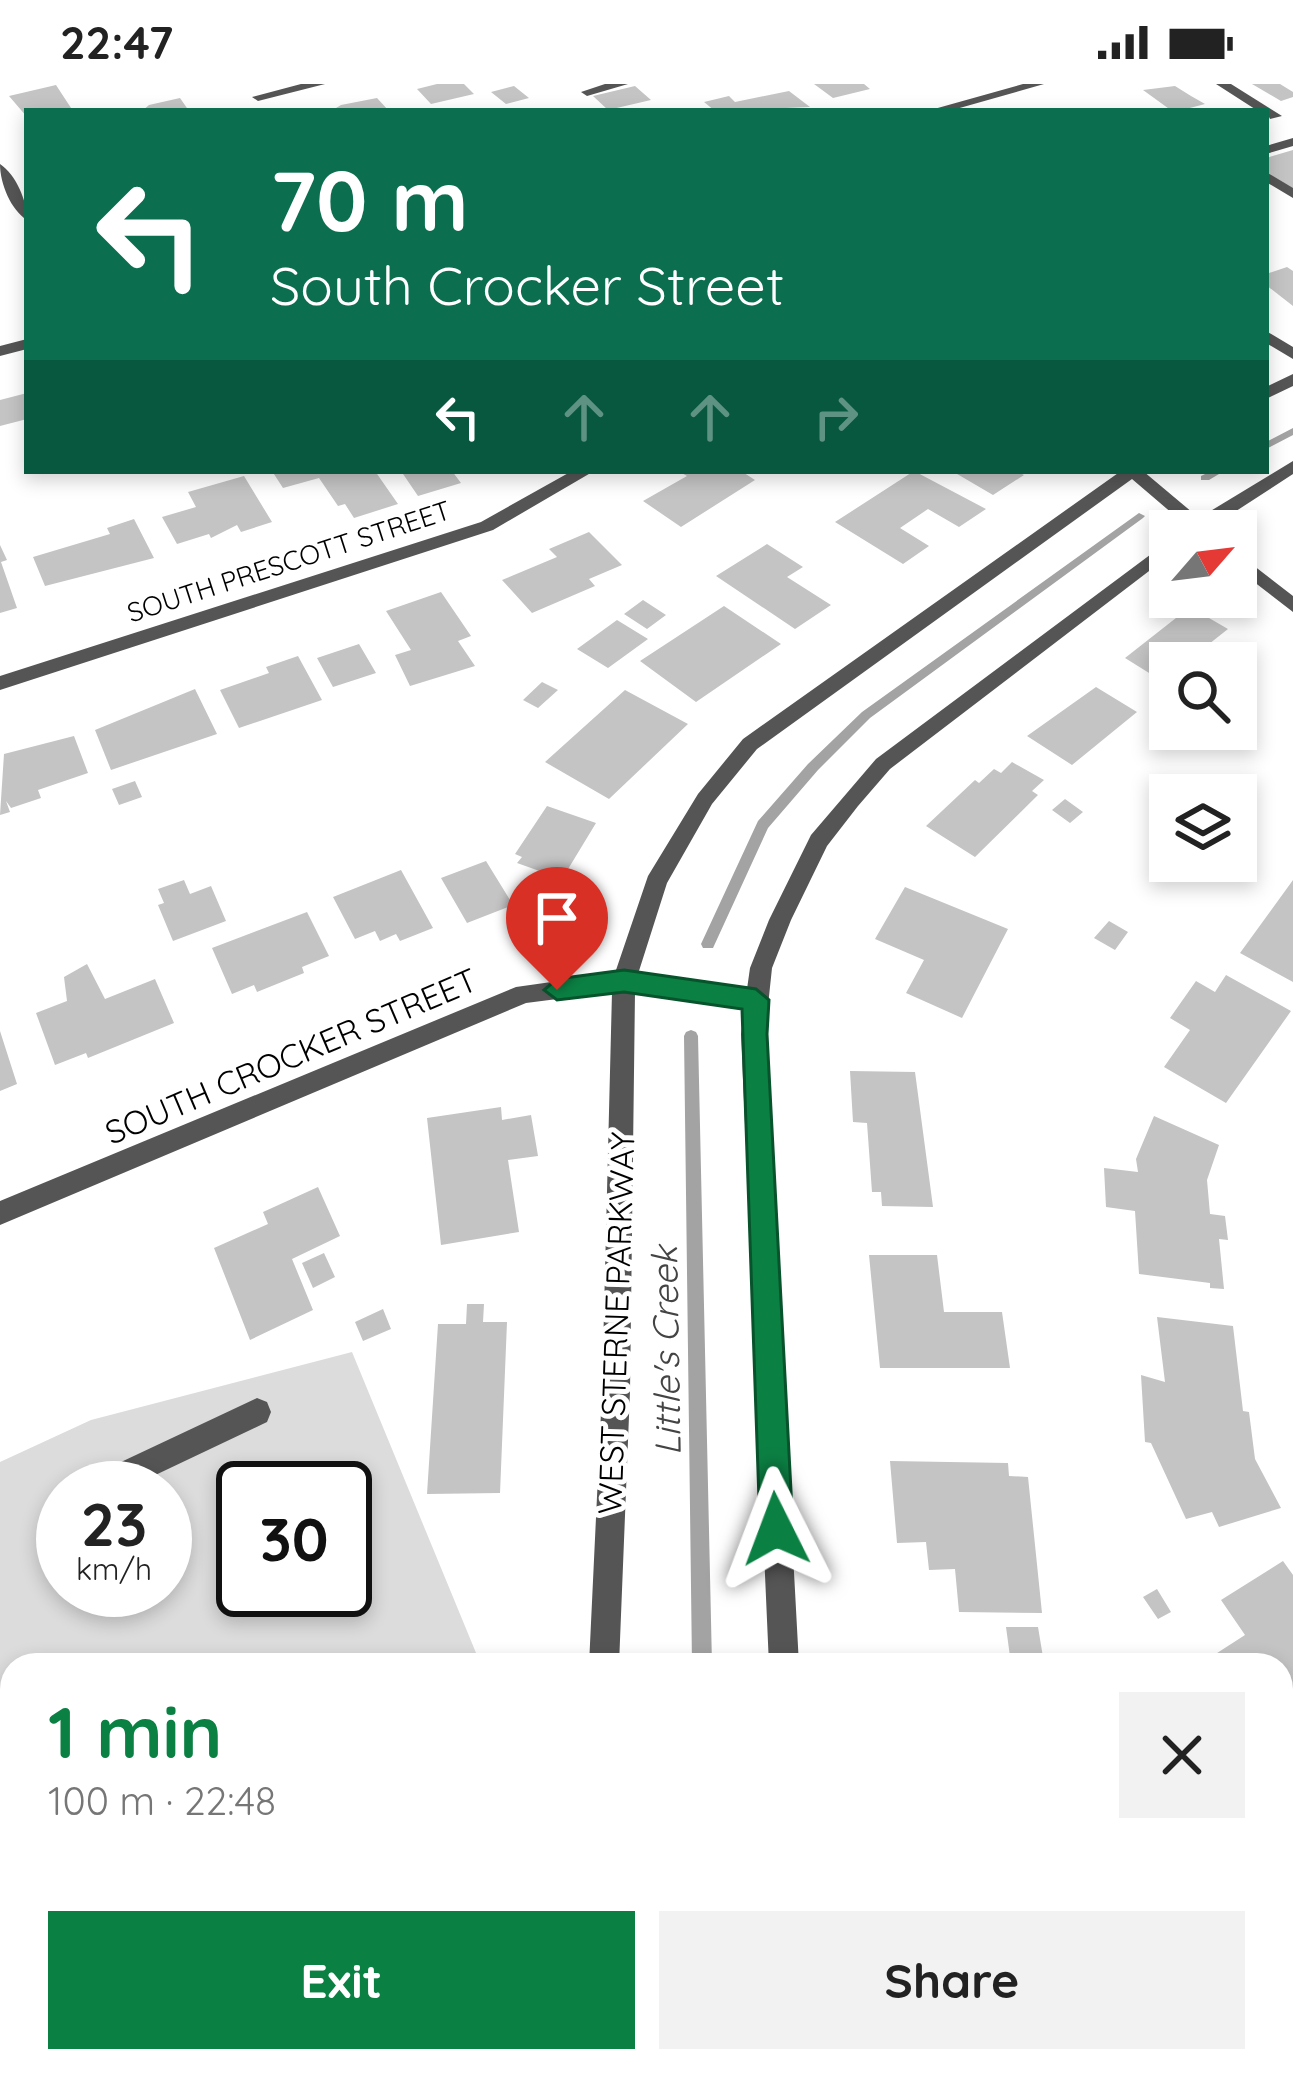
<!DOCTYPE html>
<meta charset="utf-8">
<style>
body{margin:0;font-family:Quicksand,sans-serif;background:#f2f2f2;color:#222;height:100vh;display:flex;flex-direction:column;font-size:45px;white-space:nowrap}
*{box-sizing:border-box;margin:0}
p{font-size:39px;color:#767676}
.icon{flex:none;width:66px;height:66px;fill:none;stroke:currentColor;stroke-width:2;stroke-linecap:round;stroke-linejoin:round}
.map{position:relative;flex:1;overflow:hidden}
.drawer{position:absolute;left:0px;top:1569px;width:1293px;height:420px;display:flex;flex-direction:column;background:#fff;border-radius:36px 36px 0 0;box-shadow:0 6px 18px #0003}
.drawer>*{flex:none}
.hud{position:absolute;left:24px;top:24px;width:1245px;height:366px;border-radius:0px;box-shadow:0 6px 18px #0003;background:#0b6e4f;color:#fff;overflow:hidden}
.needle{width:78px;rotate:62deg}
.fabs{position:absolute;left:1149px;top:426px;display:grid;gap:24px}
.fabs a{display:grid;place-items:center;width:108px;height:108px;border-radius:0px;background:#fff;box-shadow:0 6px 18px #0003;font-size:60px}
.speed{position:absolute;left:36px;top:1377px;display:flex;gap:24px;font-size:60px;font-weight:700;text-align:center}
.speed>*{display:grid;place-content:center;width:156px;height:156px;border-radius:50%;background:#fff;box-shadow:0 6px 18px #0003;line-height:1}
.speed small{font-size:30px;font-weight:400}
.speed .limit{border:6px solid #111;border-radius:18px;background:#fff;color:#111}
.pin{position:absolute;display:grid;place-items:center;width:102px;height:102px;color:#fff;margin:-123px -51px;border-radius:50% 50% 50% 0;rotate:-45deg;box-shadow:0 0 12px #0007}
.pin .icon{rotate:45deg}
.me{position:absolute;width:132px;margin:-66px;rotate:357deg;stroke-linejoin:round;filter:drop-shadow(0 0 9px #0008)}
.turn{display:flex;align-items:center;gap:42px;height:252px;padding:0 48px;font-size:54px}
.turn .icon{width:156px;height:156px;stroke-width:2.5}
.turn b{display:block;font-size:84px;line-height:102px}
.lanes{display:flex;align-items:center;height:114px;padding:0 48px;background:#0003;justify-content:center;gap:60px;direction:ltr}
.lanes .off{opacity:.35}
.round{display:grid;place-items:center;flex:none;width:126px;height:126px;border-radius:0px;background:#f2f2f2}
.overview{display:flex;align-items:center;justify-content:space-between;height:204px;padding:0 48px}
h1{font-size:72px;font-weight:800;line-height:90px;color:#0b8043}
.primary-button{display:flex;gap:24px;margin-top:auto;padding:24px 48px}
.primary-button a{flex:1;height:138px;border-radius:0px;background:#0b8043;color:#fff;font-size:48px;font-weight:800;line-height:138px;text-align:center}
.primary-button a+a{background:#f2f2f2;color:#222}
.status{display:flex;justify-content:space-between;align-items:center;height:84px;padding:0 60px;background:#fff;direction:ltr}
.status svg{height:33px;fill:currentColor}
.map>svg:first-child{display:block}
</style>
<div class="status"><b>22:47</b><svg viewBox="0 0 49 12"><path d="M0 12V9h3v3zM5 12V6h3v6zM10 12V3h3v9zM15 12V0h3v12zM26 1h20v11H26zM47 4h2v5h-2z"/></svg></div>
<div class="map">
<svg width="1293" height="1989" viewBox="0 0 1293 1989">
<rect width="100%" height="100%" fill="#fff"/>
<path fill="#dcdcdc" fill-rule="evenodd" d="M352,1268L481,1581H12V1830L0,1836V1378L91,1336ZM63,1404H165V1506H63ZM243,1404H345V1506H243Z"/>
<g fill="none" stroke-linecap="round" stroke-linejoin="round">
<path fill="#a3a3a3" fill-rule="evenodd" d="M1293,344V351L1266,365V358Z
M1211,387H1224L1209,396H1201V392Z
M1139,429L1145,432L1143,434L870,634L818,686L768,744L713,864H703L701,860L758,737L808,680L862,628Z
M691,946L696,948L698,952L712,1581H692L684,952L686,948Z
M688,1977H710V1989H688Z"/>
</g>
<path fill="#c4c4c4" d="M437,0H464L474,10L431,20L417,5Z
M814,0H864L870,5L833,14Z
M1252,0H1280L1293,8V13L1281,17Z
M56,1L73,27H27V33L9,12Z
M514,2L529,14L506,20L491,8Z
M635,2L651,16L608,26L593,12Z
M1175,2L1191,12L1205,20L1186,25L1189,27H1172L1143,6Z
M789,7L810,23L715,27L704,18L729,12L735,18Z
M180,14L189,27H142L149,21Z
M377,14L389,27H331L341,21Z
M1293,66V106L1266,89V74Z
M1287,183L1293,187V222L1266,201V190Z
M27,309V335L0,342V316Z
M272,387H375L398,420L354,434L345,420L338,422L319,394L283,404Z
M401,387H452L461,399L418,412Z
M678,387H741L755,396L681,443L643,417L687,392Z
M914,387L986,425L959,443L928,425L900,444L929,462L903,480L835,438Z
M952,387H1016L1024,391L993,411Z
M244,392L272,438L241,448L237,441L211,454L209,450L177,460L162,433L196,423L188,408Z
M134,435L154,474L45,502L33,473L110,450L107,444Z
M589,448L622,481L589,495L595,502L532,529L502,496L557,473L549,465Z
M767,460L803,483L787,493L831,521L795,545L716,492Z
M0,461L7,476L1,478L17,524L0,529Z
M441,508L471,552L458,557L475,582L410,602L395,571L411,566L386,527Z
M643,516L666,531L647,545L624,530Z
M724,522L781,560L696,618L640,577Z
M1190,523L1228,545L1209,560L1226,574L1220,579H1170V602L1125,574Z
M617,536L648,555L608,584L577,565Z
M359,560L376,589L333,603L317,574Z
M298,572L322,616L239,644L220,606L269,589L266,583Z
M542,598L558,606L538,624L523,616Z
M1096,603L1137,628L1072,681L1027,652Z
M195,605L217,650L111,686L95,646Z
M625,606L688,640L609,715L545,678Z
M74,652L88,689L38,706L41,714L11,724L6,717L10,728L0,731L4,670Z
M1012,678L1044,696L1032,707L1038,711L975,773L926,742L975,696L979,699L994,685L1001,689Z
M135,697L142,713L119,721L112,705Z
M1065,715L1083,728L1070,739L1052,726Z
M547,722L596,739L562,795L517,779L522,773L515,770Z
M486,777L513,821L467,839L441,794Z
M401,786L433,844L400,857L396,850L380,857L375,847L355,855L333,813Z
M184,796L190,810L211,802L226,837L173,857L158,821L164,819L158,805Z
M1293,796V898L1240,869Z
M905,803L1008,845L962,934L906,909L924,876L875,855Z
M307,828L329,872L302,883L304,889L257,908L254,901L232,910L212,864Z
M1109,837L1128,848L1115,866L1094,854Z
M87,880L105,915L155,895L174,939L88,974L86,969L55,981L36,929L67,917L64,893Z
M1226,891L1291,927L1226,1019L1164,983L1190,946L1170,934L1196,897L1215,908Z
M0,947L17,1000L0,1007Z
M850,987L915,988L933,1123L882,1122L881,1108H872L867,1039L853,1038Z
M501,1023L502,1036L531,1031L538,1072L508,1076L519,1148L441,1161L427,1034Z
M1154,1032L1219,1061L1207,1096L1210,1130L1225,1132L1228,1156L1219,1155L1224,1205L1210,1204V1199L1139,1190L1135,1127L1106,1123L1104,1084L1138,1088L1136,1075Z
M318,1103L340,1152L292,1175L313,1226L250,1256L214,1164L268,1140L263,1128Z
M324,1169L335,1193L313,1204L302,1179Z
M869,1171H937L944,1228H1002L1010,1284H880Z
M467,1220H484L483,1238H507L500,1409L427,1410L438,1240H466Z
M383,1225L391,1245L363,1257L355,1238Z
M1157,1233L1233,1242L1243,1327L1249,1328L1255,1375L1281,1424L1219,1443L1212,1428L1186,1435L1151,1359L1145,1358L1141,1291L1165,1298Z
M890,1377L1008,1379L1009,1392L1028,1393L1042,1529L959,1528L955,1485L929,1486L926,1458L897,1459Z
M1283,1477L1293,1491V1687L1281,1669V1581H1221L1214,1571L1245,1551L1221,1516Z
M1157,1505L1171,1528L1158,1535L1143,1513Z
M1006,1543H1038L1044,1579L1011,1580Z
M12,1686V1766L10,1767L0,1723V1693Z
M945,1977H1057L1058,1989H946Z"/>
<g fill="none" stroke-linecap="round" stroke-linejoin="round">
<path fill="#555" fill-rule="evenodd" d="M605,0H628L587,12L581,8Z
M1216,0H1231L1282,32L1270,35L1266,27H1258Z
M1293,54V62L1266,70V62Z
M1266,88L1293,104V114L1266,98Z
M257,1314L267,1318L271,1328L267,1338L128,1404H83L87,1394Z
M0,1826L12,1827V1861L0,1860Z"/>
<path fill="#555" fill-rule="evenodd" d="M301,0H325L258,17L252,13Z
M1023,0H1044L949,27H927Z
M0,80C16,91 27,116 27,136C11,126 0,100 0,80Z
M1266,247L1293,263V275L1266,259Z
M27,255V265L0,272V262Z
M1293,290V302L1266,315V303Z
M1293,377V390L1210,444L1212,447H1183L1187,442L1132,395L757,665L712,720L667,799L638,890L747,905L750,884L769,836L811,751L876,675L1170,456V471L890,685L858,722L827,762L791,836L772,884L765,950L799,1581H769L741,950L745,924L635,908L630,1307L619,1581H589L602,1307L612,908L526,919L0,1141V1117L516,903L615,889L648,792L698,710L743,655L1121,387H1143L1199,434Z
M572,387H594L493,446L0,606V592L481,438Z
M1236,468L1293,512V528L1236,484Z
M569,1977H605L604,1989H568Z
M790,1977H826L827,1989H791Z"/>
</g>
<path fill="#0b8043" stroke="#07532c" stroke-width="3" d="M624,886L756,905L769,916L767,950L793,1445L788,1457L776,1462L764,1457L760,1445L742,925L624,908L557,916L544,906L557,895Z"/>
<g text-anchor="middle" stroke-width="10" stroke-linejoin="round" paint-order="stroke">
<g font-size="27" fill="#000" stroke="#fff">
<text transform="translate(289 478) rotate(-18)" y="9">SOUTH PRESCOTT STREET</text>
</g>
<g font-size="33" fill="#000" stroke="#fff">
<text transform="translate(291 972) rotate(-23)" y="12">SOUTH CROCKER STREET</text>
<text transform="translate(616 1239) rotate(-88)" y="12">WEST STERNE PARKWAY</text>
</g>
<g font-size="36" font-style="italic" fill="#444" stroke="#fff">
<text transform="translate(666 1267) rotate(-91)" y="13">Little's Creek</text>
</g>
</g>
</svg>
<div class="fabs">
<a><svg class="needle" viewBox="-14 -14 28 28"><path d="M0-13l5 13h-10z" fill="#e53935"/><path d="M0 13l5-13h-10z" fill="#767676"/></svg></a>
<a><svg class="icon" aria-label="search" viewBox="0 0 24 24"><circle cx="10" cy="10" r="6"/><path d="M15 15l6 6"/></svg></a>
<a><svg class="icon" aria-label="layers" viewBox="0 0 24 24"><path d="M12 4l9 5-9 5-9-5zM3 14l9 5 9-5"/></svg></a>
</div>
<div class="speed"><div>23<small>km/h</small></div><div class="limit">30</div></div>
<div class="pin" style="left:557px;top:906px;background:#d93025"><svg class="icon" aria-label="arrive" viewBox="0 0 24 24"><path d="M6 21V4h12l-3 4 3 4H6"/></svg></div>
<svg class="me" style="left:776px;top:1445px" viewBox="-20 -20 40 40"><path d="M0-17L14 15 0 8-14 15z" fill="#0b8043" stroke="#fff" stroke-width="4"/></svg>
<div class="hud">
<div class="turn"><svg class="icon" aria-label="left" viewBox="0 0 24 24"><path d="M17 20v-9H6M10 6l-5 5 5 5"/></svg><div><b>70 m</b>South Crocker Street</div></div>
<div class="lanes"><svg class="icon" aria-label="left" viewBox="0 0 24 24"><path d="M17 20v-9H6M10 6l-5 5 5 5"/></svg><svg class="icon off" aria-label="ahead" viewBox="0 0 24 24"><path d="M12 20V5M6 11l6-6 6 6"/></svg><svg class="icon off" aria-label="ahead" viewBox="0 0 24 24"><path d="M12 20V5M6 11l6-6 6 6"/></svg><svg class="icon off" aria-label="right" viewBox="0 0 24 24"><path d="M7 20v-9h11M14 6l5 5-5 5"/></svg></div>
</div>
<section class="drawer">
<div class="overview"><div><h1>1 min</h1><p>100 m · 22:48</p></div><a class="round"><svg class="icon" aria-label="close" viewBox="0 0 24 24"><path d="M6 6l12 12M18 6L6 18"/></svg></a></div>
<div class="primary-button"><a>Exit</a><a>Share</a></div>
</section>
</div>
